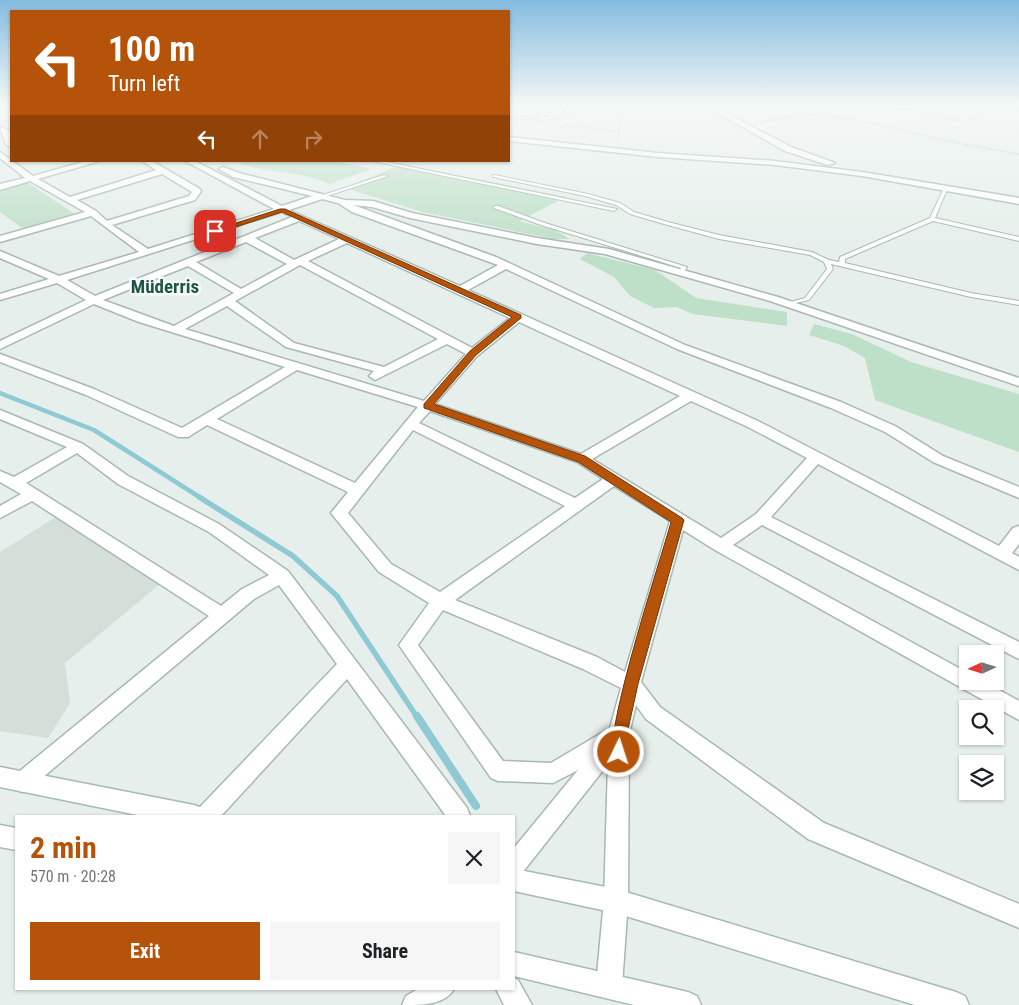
<!DOCTYPE html>
<meta charset="utf-8">
<style>
body{margin:0;font-family:"Roboto Condensed",sans-serif;background:#f6f6f6;color:#202124;height:100vh;display:flex;flex-direction:column;font-size:19px;white-space:nowrap}
*{box-sizing:border-box;margin:0}
p{font-size:16px;color:#757577}
.icon{flex:none;width:28px;height:28px;fill:none;stroke:currentColor;stroke-width:2;stroke-linecap:round;stroke-linejoin:round}
.map{position:relative;flex:1;overflow:hidden}
.panel{position:absolute;left:15px;top:815px;width:500px;height:175px;display:flex;flex-direction:column;background:#fff;border-radius:0px;box-shadow:0 1px 4px #0004}
.panel>*{flex:none}
.banner{position:absolute;left:10px;top:10px;width:500px;height:152px;border-radius:0px;box-shadow:0 1px 4px #0004;background:#b45309;color:#fff;overflow:hidden}
.needle{width:32px;rotate:266deg}
.fabs{position:absolute;left:959px;top:645px;display:grid;gap:10px}
.fabs a{display:grid;place-items:center;width:45px;height:45px;border-radius:0px;background:#fff;box-shadow:0 1px 4px #0004;font-size:25px}
.pin{position:absolute;display:grid;place-items:center;width:42px;height:42px;color:#fff;margin:-21px;border-radius:10px;box-shadow:0 2px 8px #0006}
.me{position:absolute;width:55px;margin:-28px;rotate:4deg;stroke-linejoin:round;filter:drop-shadow(0 0 4px #0008)}
.turn{display:flex;align-items:center;gap:18px;height:105px;padding:0 15px;font-size:22px}
.turn .icon{width:65px;height:65px;stroke-width:2.5}
.turn b{display:block;font-size:35px;line-height:42px}
.lanes{display:flex;align-items:center;height:48px;padding:0 15px;background:#0003;justify-content:center;gap:25px;direction:ltr}
.lanes .off{opacity:.35}
.round{display:grid;place-items:center;flex:none;width:52px;height:52px;border-radius:0px;background:#f6f6f6}
.overview{display:flex;align-items:center;justify-content:space-between;height:85px;padding:0 15px}
h1{font-size:30px;font-weight:700;line-height:38px;color:#b45309}
.primary-button{display:flex;gap:10px;margin-top:auto;padding:10px 15px}
.primary-button a{flex:1;height:58px;border-radius:0px;background:#b45309;color:#fff;font-size:20px;font-weight:700;line-height:58px;text-align:center}
.primary-button a+a{background:#f6f6f6;color:#202124}
.map>svg:first-child{display:block}
</style>
<div class="map">
<svg width="1019" height="1005" viewBox="0 0 1019 1005">
<rect width="100%" height="100%" fill="#e6efeb"/>
<path fill="#d4dfda" d="M56,517L160,584L65,663L70,703L48,738L0,731V552Z"/>
<path fill="#bfe0c8" d="M233,161H336L371,169L330,184C300,170 264,174 233,161Z
M402,164L566,197L519,221L555,230L570,239H553L423,212L345,188Z
M28,183L75,214L25,230L0,212V190Z
M587,253L655,270L696,298L787,312V326L693,314L676,307L654,308L630,296L614,277L580,259Z
M814,324L852,334L911,362L1019,394V452L875,400L865,358L844,346L809,335Z"/>
<g fill="none" stroke-linecap="round" stroke-linejoin="round">
<path stroke="#8ec9d4" stroke-width="4.5" d="M0,393L94,430L201,498"/>
<path stroke="#8ec9d4" stroke-width="5.5" d="M199,497L293,556L337,596L417,717"/>
<path stroke="#8ec9d4" stroke-width="8" d="M417,716L476,806"/>
<defs>
<path id="service" d="M558,105H562L569,108L568,115L546,120L509,118V116L538,118L553,116L565,113L566,109Z
M372,161H382L617,209L614,211Z
M384,175L388,176L324,197L320,196Z
M495,175L588,194L620,203L634,212L668,222L719,235L812,252L829,260L839,262L840,257L930,218L944,188L948,187L935,218L1019,237V241L933,221L845,259V263L971,293L1019,301V305L971,297L831,264L833,269L809,300L787,305V303L805,298L827,269L824,262L810,255L719,239L664,224L630,214L616,205L585,196L493,177V175Z
M494,206H498L545,223L687,267L683,273H679L678,272L681,268L541,225L494,208Z"/>
<path id="minor" d="M704,105H711L791,147L835,163L828,165L785,151Z
M1006,105L1019,106V110L1007,106Z
M0,127L11,131V147L6,145Z
M509,137L658,153L775,161L862,172L1019,198V204L862,176L775,165L658,157L509,141Z
M0,152L33,176L86,161H100L38,179L70,197L156,170L142,161H152L200,189L201,191L195,200L112,225L148,249L274,209L185,161H195L282,206L312,196L233,177L219,169L223,167L239,173L345,200L373,201L412,213L537,238L609,249L778,297L1019,378V386L770,301L605,254L537,244L410,218L372,207L353,205L496,257L685,345L841,402L895,426L943,456L1019,487V498L933,462L885,432L831,408L677,349L506,269L468,290L758,421L999,546L1013,528L1019,526V544L1012,553L1019,557V570L818,464L771,517L1019,642V659L762,525L733,545L968,673V681H983L1019,701V720L715,550L683,530L641,682L660,707L824,823L1019,904V928L808,839L646,719L636,705L629,734L628,901L622,985L618,994L609,998L600,994L596,985L604,901L608,764L522,873L514,876V848L578,770L553,783L498,781L491,778L399,645L429,603L379,572L331,513L348,492L207,425L188,437H178L86,395L0,362V354L94,389L182,428L285,367L139,322L94,304L0,349V341L86,300L57,283L0,300V294L49,279L0,258V251L59,276L139,252L91,216L0,242V236L85,212L30,181L0,190V184L25,178L0,158ZM162,174L192,192L189,196L107,221L96,211L77,200ZM322,199L338,203L352,212L498,265L460,286L289,210ZM281,212L292,217L95,296L67,280ZM299,221L339,239L294,260L255,238ZM246,242L287,264L241,289L196,262ZM347,243L510,318L472,348L308,261ZM300,265L438,339L384,367L294,343L235,301ZM188,266L234,293L174,326L103,300ZM227,306L286,347L374,371L369,376L375,380L447,344L466,354L424,401L185,329ZM519,322L680,396L581,454L435,404L477,356ZM297,370L418,407L355,483L217,419ZM691,401L748,427L807,458L756,514L721,538L592,459ZM430,411L577,462L603,479L575,498L419,423ZM413,430L565,506L440,592L391,564L348,513ZM614,486L670,521L625,672L597,657L455,600ZM443,610L583,669L621,688L610,728L551,763L503,761L418,645Z
M0,410L83,444L128,476L219,524L288,571L467,808L470,816H446L347,679L221,816H196L199,808L337,664L279,585L254,599L29,789L22,792L15,789L12,782L15,775L209,616L32,501L0,518V506L21,494L0,482V471L14,477L67,447L0,419ZM77,453L118,484L209,532L269,575L242,589L221,606L26,483Z
M514,978L518,980L532,1005H504L496,989H514Z
M418,989H454C445,1005 422,1005 402,1005L406,996Z"/>
<path id="secondary" d="M0,767L194,805L202,808L205,816H142L0,787Z
M0,825L16,828V850L0,847Z
M514,869L616,889L956,992L965,996L969,1005H915L616,913L514,891Z
M514,952L688,992L697,996L701,1005H634L514,976Z"/>
</defs>
<use href="#service" stroke="#a8b8b2" stroke-width="2"/>
<use href="#minor" stroke="#a8b8b2" stroke-width="3"/>
<use href="#secondary" stroke="#a4bbb3" stroke-width="3"/>
<path stroke="#86b3a5" stroke-width="2" stroke-dasharray="1 2" stroke-linecap="butt" d="M614,105L622,117L617,141
M867,105L909,110L968,122L999,105
M761,123C816,105 875,124 929,137C959,143 989,149 1019,154
M564,125L620,132"/>
<use href="#service" fill="#fff" fill-rule="evenodd"/>
<use href="#minor" fill="#fff" fill-rule="evenodd"/>
<use href="#secondary" fill="#fff" fill-rule="evenodd"/>
</g>
<linearGradient id="sky" x2="0" y2="1"><stop stop-color="#84bce0"/><stop offset="0.43" stop-color="#f4f8f6"/><stop offset="1" stop-color="#f4f8f6" stop-opacity="0"/></linearGradient>
<rect width="1019" height="245" fill="url(#sky)"/>
<path fill="#b45309" stroke="#753606" d="M280,209H285L521,315V318L476,355L434,404L585,456L682,518L684,520L638,684L627,734L624,758L619,760L614,758C603,733 661,559 671,522L578,462L424,408V404L470,351L512,317L282,212L217,233L211,231Z"/>
<g text-anchor="middle" stroke-width="5" stroke-linejoin="round" paint-order="stroke">
<g font-size="19" font-weight="bold" fill="#1f5548" stroke="#f7fbf9">
<text x="165" y="293">Müderris</text>
</g>
</g>
</svg>
<div class="fabs">
<a><svg class="needle" viewBox="-14 -14 28 28"><path d="M0-13l5 13h-10z" fill="#e53935"/><path d="M0 13l5-13h-10z" fill="#757577"/></svg></a>
<a><svg class="icon" aria-label="search" viewBox="0 0 24 24"><circle cx="10" cy="10" r="6"/><path d="M15 15l6 6"/></svg></a>
<a><svg class="icon" aria-label="layers" viewBox="0 0 24 24"><path d="M12 4l9 5-9 5-9-5zM3 14l9 5 9-5"/></svg></a>
</div>
<div class="pin" style="left:215px;top:231px;background:#d93025"><svg class="icon" aria-label="arrive" viewBox="0 0 24 24"><path d="M6 21V4h12l-3 4 3 4H6"/></svg></div>
<svg class="me" style="left:619px;top:752px" viewBox="-20 -20 40 40"><circle r="17" fill="#b45309" stroke="#fff" stroke-width="3"/><path d="M0-11L8 9 0 5-8 9z" fill="#fff"/></svg>
<div class="banner">
<div class="turn"><svg class="icon" aria-label="left" viewBox="0 0 24 24"><path d="M17 20v-9H6M10 6l-5 5 5 5"/></svg><div><b>100 m</b>Turn left</div></div>
<div class="lanes"><svg class="icon" aria-label="left" viewBox="0 0 24 24"><path d="M17 20v-9H6M10 6l-5 5 5 5"/></svg><svg class="icon off" aria-label="ahead" viewBox="0 0 24 24"><path d="M12 20V5M6 11l6-6 6 6"/></svg><svg class="icon off" aria-label="right" viewBox="0 0 24 24"><path d="M7 20v-9h11M14 6l5 5-5 5"/></svg></div>
</div>
<section class="panel">
<div class="overview"><div><h1>2 min</h1><p>570 m · 20:28</p></div><a class="round"><svg class="icon" aria-label="close" viewBox="0 0 24 24"><path d="M6 6l12 12M18 6L6 18"/></svg></a></div>
<div class="primary-button"><a>Exit</a><a>Share</a></div>
</section>
</div>
